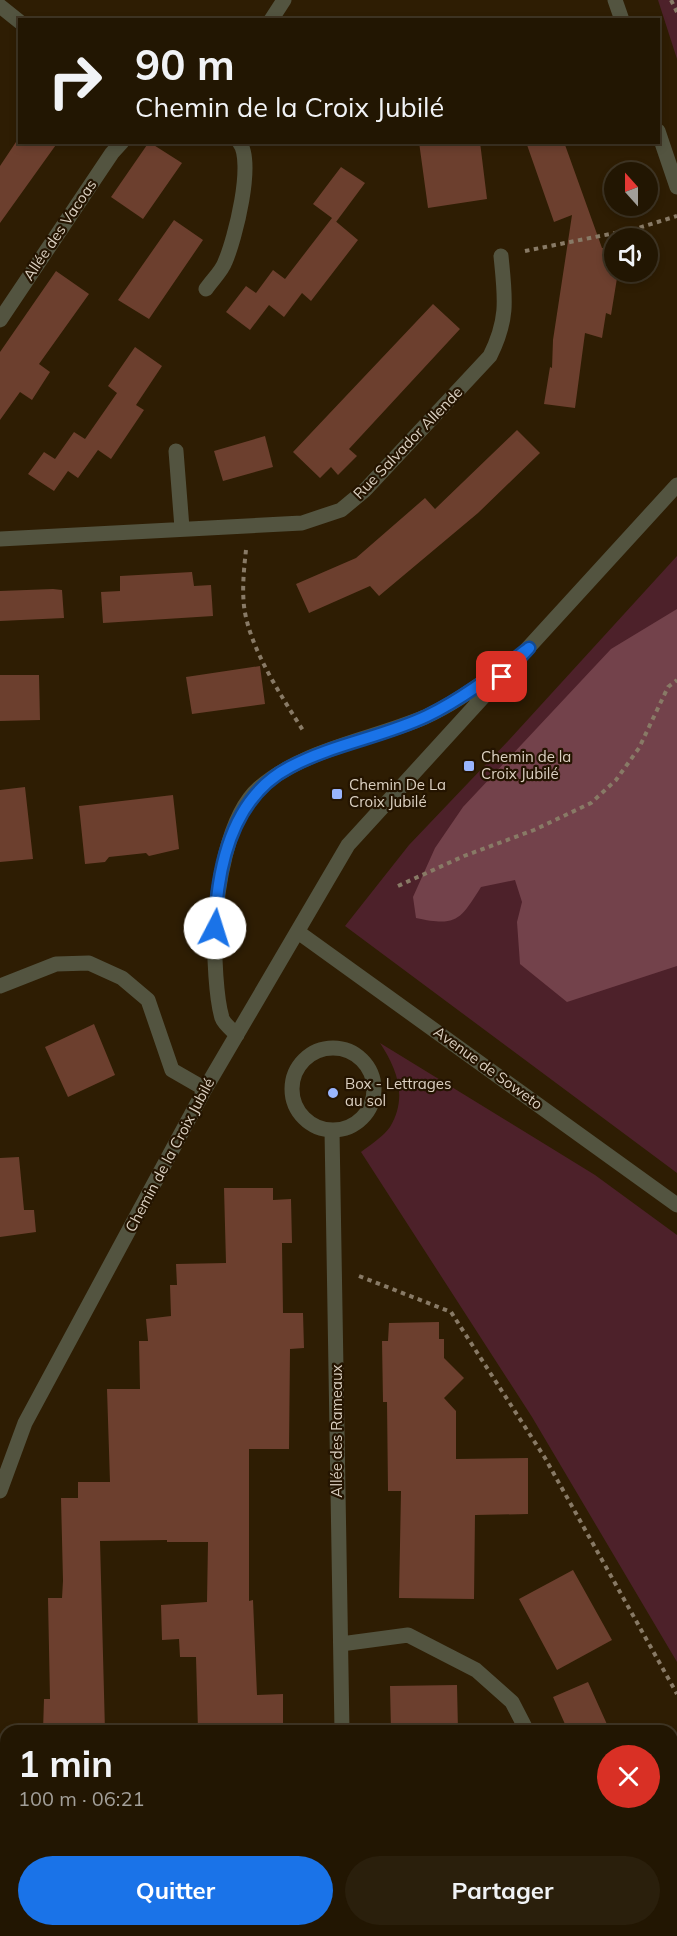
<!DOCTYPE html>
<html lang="fr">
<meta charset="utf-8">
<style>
body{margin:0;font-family:Mulish,sans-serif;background:#2a1f0c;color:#f1f3f6;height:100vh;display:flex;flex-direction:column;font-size:22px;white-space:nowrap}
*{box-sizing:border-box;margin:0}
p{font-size:20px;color:#a29f99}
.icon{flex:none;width:33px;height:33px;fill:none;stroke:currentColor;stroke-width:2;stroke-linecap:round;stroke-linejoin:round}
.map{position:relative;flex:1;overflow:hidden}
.drawer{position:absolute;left:0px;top:1725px;width:678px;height:212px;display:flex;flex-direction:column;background:#221602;border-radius:18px 18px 0 0;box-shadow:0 3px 9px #0003,0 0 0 2px #3f3524}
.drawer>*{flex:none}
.banner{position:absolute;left:18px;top:18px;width:642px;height:126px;border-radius:0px;box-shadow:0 3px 9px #0003,0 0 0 2px #3f3524;background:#221602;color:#f1f3f6;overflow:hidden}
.needle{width:39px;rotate:339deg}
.tools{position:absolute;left:604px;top:162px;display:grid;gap:12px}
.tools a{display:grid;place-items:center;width:54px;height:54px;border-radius:50%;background:#221602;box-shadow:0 3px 9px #0003,0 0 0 2px #3f3524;font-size:30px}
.pin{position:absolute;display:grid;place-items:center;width:51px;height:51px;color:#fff;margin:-26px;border-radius:12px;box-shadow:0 3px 9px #0006}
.me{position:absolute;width:66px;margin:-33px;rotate:5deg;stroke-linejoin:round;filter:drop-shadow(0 0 4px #0008)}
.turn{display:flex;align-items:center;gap:21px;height:126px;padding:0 18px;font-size:27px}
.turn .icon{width:78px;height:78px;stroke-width:2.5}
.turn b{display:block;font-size:42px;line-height:51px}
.round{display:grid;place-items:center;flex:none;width:63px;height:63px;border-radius:32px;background:#2a1f0c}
.summary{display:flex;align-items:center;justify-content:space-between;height:102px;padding:0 18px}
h1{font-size:36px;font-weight:700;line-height:45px}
.action{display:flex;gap:12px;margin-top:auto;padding:12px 18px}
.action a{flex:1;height:69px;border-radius:36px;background:#1a73e8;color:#fff;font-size:24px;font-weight:700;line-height:69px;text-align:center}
.action a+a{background:#2a1f0c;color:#f1f3f6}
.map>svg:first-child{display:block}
</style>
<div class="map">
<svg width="677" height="1936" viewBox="0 0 677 1936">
<rect width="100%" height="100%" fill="#2e1d03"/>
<path fill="#4d212a" d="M658,0H677V59Z
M677,556V1173L345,926L409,845L509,740Z
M380,1043L595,1175L677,1235V1662L532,1417L361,1152C370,1145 384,1136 390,1127C408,1097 397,1069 380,1043Z"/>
<path fill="#73424b" d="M677,609V966L567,1002L520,964L517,922L522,902L515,880L481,887C460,920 457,927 416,918L413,897L435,848L463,807L611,649Z"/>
<path fill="#6c3f2e" d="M16,142H58L0,223V166Z
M149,142L182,163L143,219L111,197Z
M419,142H480L487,199L428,208Z
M526,142H564L602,248L614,247L610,265H615V272H618L611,315L606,313L602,338L585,333L575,408L544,404L550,367L552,368L553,340L572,215L554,222Z
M341,167L365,183L336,222L333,219L358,240L311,301L302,293L284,317L269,305L250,330L226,312L246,286L256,293L273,270L285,279L332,218L313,204Z
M174,220L203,240L149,319L118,300Z
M56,271L89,294L39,364L50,372L32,400L20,392L0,420V352Z
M433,304L460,329L349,449L357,456L338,475L331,467L320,478L293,452Z
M135,347L162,366L136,405L144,410L111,459L98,450L78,478L68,471L54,491L28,474L44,452L55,459L74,432L85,439L117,393L108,386Z
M517,430L540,453L478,513L379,596L370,586L309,613L296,584L356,558L425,498L435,509Z
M265,436L273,467L223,481L214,451Z
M192,572L194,586L211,585L213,616L103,623L101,592L120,591V576Z
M53,589L62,590L64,618L0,621V591Z
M260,666L265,704L192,714L186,677Z
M0,675H39L40,720L0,721Z
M25,787L33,859L0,862V790Z
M173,795L179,849L149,856L146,853L109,857L105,862L85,864L79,806Z
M94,1024L115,1075L68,1097L45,1047Z
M19,1157L24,1210H34L36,1232L0,1237V1158Z
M224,1188H273V1200L291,1199L292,1243H282L283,1313H303L304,1348L290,1349L289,1449H249V1601L253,1600L257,1695L283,1694V1731H198L196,1657H180L179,1639L162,1640L161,1605L207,1602L208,1542H167V1540L100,1541L105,1731H43L44,1699H50L48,1598H62L63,1581L61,1498H78V1482H110L107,1389H140L139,1341H148L146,1319L171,1316L170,1285H177L176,1264L226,1263Z
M439,1322V1339H444V1358L464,1378L444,1398L456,1411V1459L528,1458V1514L475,1515L474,1599L399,1598L401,1491H388L387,1402H383L382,1341H388L389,1323Z
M573,1570L612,1640L557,1670L519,1599Z
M588,1682L610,1731H568L553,1697Z
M457,1685L458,1731H391L390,1686Z"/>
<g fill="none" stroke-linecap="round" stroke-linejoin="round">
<path stroke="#887a66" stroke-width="4" stroke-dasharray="4.5 4.5" stroke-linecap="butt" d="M671,0L677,12
M525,251L635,229L677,216
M246,550C244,568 242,588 244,606C249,648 282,697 304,732
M398,886L464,856L534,830L591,803L616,780L639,748L668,687L677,680
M359,1276L451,1312L545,1458L677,1694"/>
<path stroke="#535440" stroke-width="15" d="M615,0L622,20
M0,6L20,22
M271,20L284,0
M658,131L677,187
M206,289C212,280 222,271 225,262C235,239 255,161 239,142
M0,320L112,153L122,142
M176,451L182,528
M0,539L302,523L341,510L365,490L490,356C509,318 505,297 501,256
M298,932L677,1205
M0,986L56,964L89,963L122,978L148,1000L172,1070L205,1089
M237,1035C232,1030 224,1024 222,1018C216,998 214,954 215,932C216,891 227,816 259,788C304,749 371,740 425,717C451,705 476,688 498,671
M292 1089a41 41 0 1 1 82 0a41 41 0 1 1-82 0Z
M332,1130L342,1731
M0,1491L25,1423L205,1089L348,845L677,485
M341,1644L408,1635L476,1670L512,1702L527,1731
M344,1930L345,1936
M601,1930V1936"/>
</g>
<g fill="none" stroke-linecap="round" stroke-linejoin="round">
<defs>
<path id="route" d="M215,928C217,868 232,797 290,767C333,744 383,737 427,716C464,698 497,672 529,648L502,677"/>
</defs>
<use href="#route" stroke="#114b97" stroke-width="15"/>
<use href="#route" stroke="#1a73e8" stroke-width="10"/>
</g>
<g fill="#99b5fd" stroke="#241400" stroke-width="2">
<rect x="463" y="760" width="12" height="12" rx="3"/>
<rect x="331" y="788" width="12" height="12" rx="3"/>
<circle cx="333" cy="1093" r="6"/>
</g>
<g text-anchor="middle" stroke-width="4.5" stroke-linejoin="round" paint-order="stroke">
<g font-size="15" fill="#dbd0c1" stroke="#241400">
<text transform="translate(60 230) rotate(-56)" y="5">Allée des Vacoas</text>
<text transform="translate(408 443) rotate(-46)" y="5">Rue Salvador Allende</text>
<text transform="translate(488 1068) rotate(36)" y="5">Avenue de Soweto</text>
<text transform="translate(170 1155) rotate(-62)" y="5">Chemin de la Croix Jubilé</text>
<text transform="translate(337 1431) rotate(-90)" y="5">Allée des Rameaux</text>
</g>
<g font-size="15" fill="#dbd0c1" stroke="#241400" text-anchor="start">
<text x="481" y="762">Chemin de la<tspan x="481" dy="17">Croix Jubilé</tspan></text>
<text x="349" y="790">Chemin De La<tspan x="349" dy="17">Croix Jubilé</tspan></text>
<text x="345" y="1089">Box - Lettrages<tspan x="345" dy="17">au sol</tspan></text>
</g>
</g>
</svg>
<div class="tools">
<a><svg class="needle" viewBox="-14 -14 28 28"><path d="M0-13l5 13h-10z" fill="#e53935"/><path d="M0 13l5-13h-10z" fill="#a29f99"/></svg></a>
<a><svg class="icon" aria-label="sound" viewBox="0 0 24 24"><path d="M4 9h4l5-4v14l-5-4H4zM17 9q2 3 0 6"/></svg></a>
</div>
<div class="pin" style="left:502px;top:677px;background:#d93025"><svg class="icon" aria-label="arrive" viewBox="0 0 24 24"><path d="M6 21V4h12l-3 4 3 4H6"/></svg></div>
<svg class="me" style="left:215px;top:928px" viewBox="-20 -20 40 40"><circle r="19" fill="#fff"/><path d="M0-13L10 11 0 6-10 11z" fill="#1a73e8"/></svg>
<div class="banner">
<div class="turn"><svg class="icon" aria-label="right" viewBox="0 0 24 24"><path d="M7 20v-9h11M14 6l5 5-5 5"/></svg><div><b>90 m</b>Chemin de la Croix Jubilé</div></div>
</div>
<section class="drawer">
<div class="summary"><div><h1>1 min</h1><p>100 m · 06:21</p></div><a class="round" style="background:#d93025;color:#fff"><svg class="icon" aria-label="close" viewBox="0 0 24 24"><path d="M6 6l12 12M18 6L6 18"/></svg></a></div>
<div class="action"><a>Quitter</a><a>Partager</a></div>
</section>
</div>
